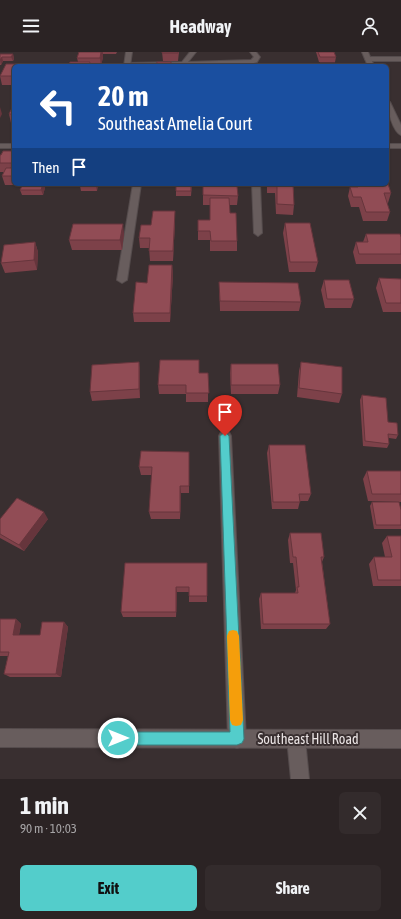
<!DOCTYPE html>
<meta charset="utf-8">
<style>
body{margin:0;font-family:"Asap Condensed",sans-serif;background:#332b2c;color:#f1f3f6;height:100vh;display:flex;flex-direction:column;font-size:15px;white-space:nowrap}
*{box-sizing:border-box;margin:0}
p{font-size:13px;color:#a6a4a6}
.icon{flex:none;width:22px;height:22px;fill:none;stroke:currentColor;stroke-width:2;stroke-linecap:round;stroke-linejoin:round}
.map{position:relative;height:727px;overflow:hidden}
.drawer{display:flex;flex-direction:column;background:#2b2324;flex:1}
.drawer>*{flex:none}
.guide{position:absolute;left:12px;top:12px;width:377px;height:122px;border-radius:6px;box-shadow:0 1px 3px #0004,0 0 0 1px #474041;background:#1a4fa0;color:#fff;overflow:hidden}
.pin{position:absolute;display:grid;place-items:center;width:34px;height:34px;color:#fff;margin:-41px -17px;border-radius:50% 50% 50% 0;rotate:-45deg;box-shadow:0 0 4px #0007}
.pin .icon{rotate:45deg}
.me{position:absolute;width:44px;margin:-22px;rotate:90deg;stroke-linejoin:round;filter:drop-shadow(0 0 3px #0008)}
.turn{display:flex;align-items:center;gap:14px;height:84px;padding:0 20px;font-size:18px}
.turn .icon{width:52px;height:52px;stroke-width:2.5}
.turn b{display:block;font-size:28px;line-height:34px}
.then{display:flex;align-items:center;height:38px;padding:0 20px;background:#0003;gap:8px;font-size:15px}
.round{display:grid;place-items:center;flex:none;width:42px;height:42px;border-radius:6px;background:#332b2c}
.overview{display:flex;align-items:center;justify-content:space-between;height:68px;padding:0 20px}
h1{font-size:24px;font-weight:700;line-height:30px}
.action{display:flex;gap:8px;margin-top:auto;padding:8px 20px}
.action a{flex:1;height:46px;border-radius:6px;background:#53cdcb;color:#111;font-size:16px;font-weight:700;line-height:46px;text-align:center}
.action a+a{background:#332b2c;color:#f1f3f6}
header{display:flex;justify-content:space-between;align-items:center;height:52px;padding:0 20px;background:#2b2324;font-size:18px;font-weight:700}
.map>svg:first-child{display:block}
</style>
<header><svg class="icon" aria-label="menu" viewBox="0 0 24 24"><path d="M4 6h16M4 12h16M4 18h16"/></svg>Headway<svg class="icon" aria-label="person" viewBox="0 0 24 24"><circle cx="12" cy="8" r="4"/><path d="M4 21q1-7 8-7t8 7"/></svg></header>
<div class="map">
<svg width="401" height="727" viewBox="0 0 401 727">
<rect width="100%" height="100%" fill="#392f30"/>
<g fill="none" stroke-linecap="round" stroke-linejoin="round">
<defs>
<path id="lane" d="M190,0H196L188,10L251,8L254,5L250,0H256L260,5L257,10L251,12L124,13L127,11L182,10Z
M401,5V9H368L365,7L368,5Z
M133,132H141L127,228L122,231L117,228Z
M252,132H260L262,181L258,184L254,181Z
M296,678L302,681L305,687L309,727H291L287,687L290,681Z"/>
<path id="street" d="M126,0H132L130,14H124Z
M362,0H368L374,14H368Z
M387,48L390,50L401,73V83C393,80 387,57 387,48Z
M0,92H14V96H0Z
M387,92H401V96H387Z
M225,379L229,380L231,384L246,687L243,693L237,696L231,693L228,687L219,384L221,380Z"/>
<path id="secondary" d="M0,677L401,678V696L0,695Z"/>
</defs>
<use href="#lane" stroke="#554c4d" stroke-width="2"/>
<use href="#street" stroke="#554c4d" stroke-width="2"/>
<use href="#secondary" stroke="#554c4d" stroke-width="2"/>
<use href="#lane" fill="#685d5d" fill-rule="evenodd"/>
<use href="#street" fill="#685d5d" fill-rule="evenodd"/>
<use href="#secondary" fill="#685d5d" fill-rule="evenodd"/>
</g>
<path fill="#7d4149" d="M79,0H117L116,2H103V5L101,14H68L78,10L77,6Z
M157,0H179L178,9H163L162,0Z
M316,0H334L336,5L335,10H319Z
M0,2H13L14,7L13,9H3L1,13H0Z
M14,14V33H2L0,24Z
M14,56V71H11L9,62Z
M14,99V132H22V133H5L2,124L4,120H0V103Z
M23,132H46L43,143H22L20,138Z
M98,132L97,139H81L80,134Z
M192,132L191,144H176V139Z
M267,132H293L294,153L293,163L276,162L275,141H267Z
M355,132H378L391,141L388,151H387L390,160L387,169H363L359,155H351L348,144L350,135H356Z
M203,134L238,144L237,153H230V161L237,189V199H210V188H198V168H210V153H203Z
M175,169L173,209H150L149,196H140L139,186L151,173Z
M285,171L318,210L315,220H289L283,181Z
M124,181L122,198H72L69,188Z
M366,182L401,185V212H356L353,200L356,190H363Z
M35,190L38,200L37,218L5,221L1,211Z
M172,213L173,223L170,270H134L133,261L147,231Z
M379,226L401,227V260H383L376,236Z
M324,228L354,247L351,256H325L321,238Z
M219,230L301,250L299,259H220Z
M139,310L140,320V346L92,349L90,340Z
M301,310L342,342L339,351L297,345L299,319Z
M231,312L280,333L278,342H231L230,321Z
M199,321H208V350H186V342H159L158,333Z
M362,343L388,370L398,383L396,387L389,386V392L387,396L363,394L360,348Z
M269,393L311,442L308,449H300L298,457H272L267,401Z
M189,400V441H181L180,467H151L149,460L152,423H141L139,415Z
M367,419H401V450L368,449L363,427Z
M372,450L401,458V477H374L370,454Z
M0,467H48L24,499L0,486Z
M290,481L324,505L322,510L330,572L326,577H261L259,547L261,541H295L296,538L293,511H290L288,488Z
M387,484H401V534H373L369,512L374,505H385L382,491Z
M207,511V550H189V540H177L176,565H123L121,560Z
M0,567H16L21,572L19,583H40L64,570L68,575L61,625H10L4,622L8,604H0Z"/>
<path fill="#66353c" d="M101,0H103V5L101,14L100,6Z
M13,2L14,7L13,9L11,5Z
M2,5L3,9L1,13L0,8Z
M0,55L2,62L0,66Z
M43,132H46L43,143L41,138Z
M96,132H98L97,139L96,134Z
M175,159V169L173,209V199Z
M123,172L124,181L122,198L120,188Z
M35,190L38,200L37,218L34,208Z
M172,213L173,223L170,270V261Z
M139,310L140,320V346L139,337Z
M180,434L181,441L180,467Z
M44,460L48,467L24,499L19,493Z
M176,535L177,540L176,565Z
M16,567L21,572L18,588L13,583Z
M64,570L68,575L61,625L56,622Z"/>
<path fill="#914c55" stroke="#66353c" d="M79,0H101L100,6H77Z
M162,0H178V1H162Z
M318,0H334L336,5H320Z
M0,2H13L11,5H2L0,8Z
M70,10H90L89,14H68Z
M157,10H171V14H156Z
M320,11H335L336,14H321Z
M6,12H27V14H14V24H0Z
M239,12H254V14H237H240Z
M12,56H14V62H9Z
M3,99H14V124H2L6,116H11L13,111H0V103H1Z
M23,132H43L41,138H20Z
M80,132H96V134H80Z
M176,132H191V139H176Z
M277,132H293L294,153L277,152Z
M357,132H388L391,141H384L390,160H366L361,145H353L350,135H358Z
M203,134H237L238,144L203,143Z
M210,146H229L230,161H236L237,189H211L210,179H198V168H210Z
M153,159H175L173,199H149L150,186H139L141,173H151Z
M285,171H310L318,210H290Z
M73,172H123L120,188H69Z
M366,182H400L401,185V202H359L356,190H368Z
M35,190L34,208L1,211L4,193Z
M149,213H172L170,261H133L136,230L147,231Z
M379,226L401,227V251H386Z
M324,228H349L354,247H327Z
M219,230L298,231L301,250L220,249Z
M160,308H199V321H208L209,341H186V333H158Z
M139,310V337L90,340L92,313Z
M301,310L342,315V342L299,336Z
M231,312H278L280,333H231Z
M362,343L386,346L388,370L397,371L398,383L388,382L389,392L365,389Z
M269,393H305L311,442H299L300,450H273Z
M141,399L189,400V434H180V460H149L152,415H139Z
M367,419H401V442H372Z
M17,446L44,460L19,493L0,482V467Z
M372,450H399L401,458V473H376Z
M290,481H321L324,505H321L330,572H263L261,541H298L297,535H299L296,505H293Z
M387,484H401V528H378L374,505H392Z
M125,511H207V544H189V535H176V560H121Z
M0,567H16L13,583H40L42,570H64L56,622H4L9,600H0Z"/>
<path fill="#53cdcb" stroke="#368584" d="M225,380L229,384L244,687L242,691L237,693H118L113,691L112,686L113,682L118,680H230L220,384Z"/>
<path fill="#f59e0b" d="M233,578L237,579L239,584L243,668L241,673L236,674L232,673L230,668L227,584L229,579Z"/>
<g text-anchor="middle" stroke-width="4" stroke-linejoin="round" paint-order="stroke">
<g font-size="14" fill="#eae4e4" stroke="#392f30">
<text x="308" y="692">Southeast Hill Road</text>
</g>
</g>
</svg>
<div class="pin" style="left:225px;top:384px;background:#d93025"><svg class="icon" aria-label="arrive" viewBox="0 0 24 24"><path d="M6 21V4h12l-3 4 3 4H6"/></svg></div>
<svg class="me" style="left:118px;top:686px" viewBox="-20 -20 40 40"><circle r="17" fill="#53cdcb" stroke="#fff" stroke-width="3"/><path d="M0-11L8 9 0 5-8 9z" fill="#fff"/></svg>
<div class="guide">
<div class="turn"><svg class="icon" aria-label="left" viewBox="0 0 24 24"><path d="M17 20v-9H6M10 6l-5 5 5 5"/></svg><div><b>20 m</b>Southeast Amelia Court</div></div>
<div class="then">Then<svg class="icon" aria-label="arrive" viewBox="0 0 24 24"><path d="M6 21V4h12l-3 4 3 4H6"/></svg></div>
</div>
</div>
<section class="drawer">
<div class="overview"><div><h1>1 min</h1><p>90 m · 10:03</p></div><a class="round"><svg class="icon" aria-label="close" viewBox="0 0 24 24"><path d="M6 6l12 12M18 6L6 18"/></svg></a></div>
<div class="action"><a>Exit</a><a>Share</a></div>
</section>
